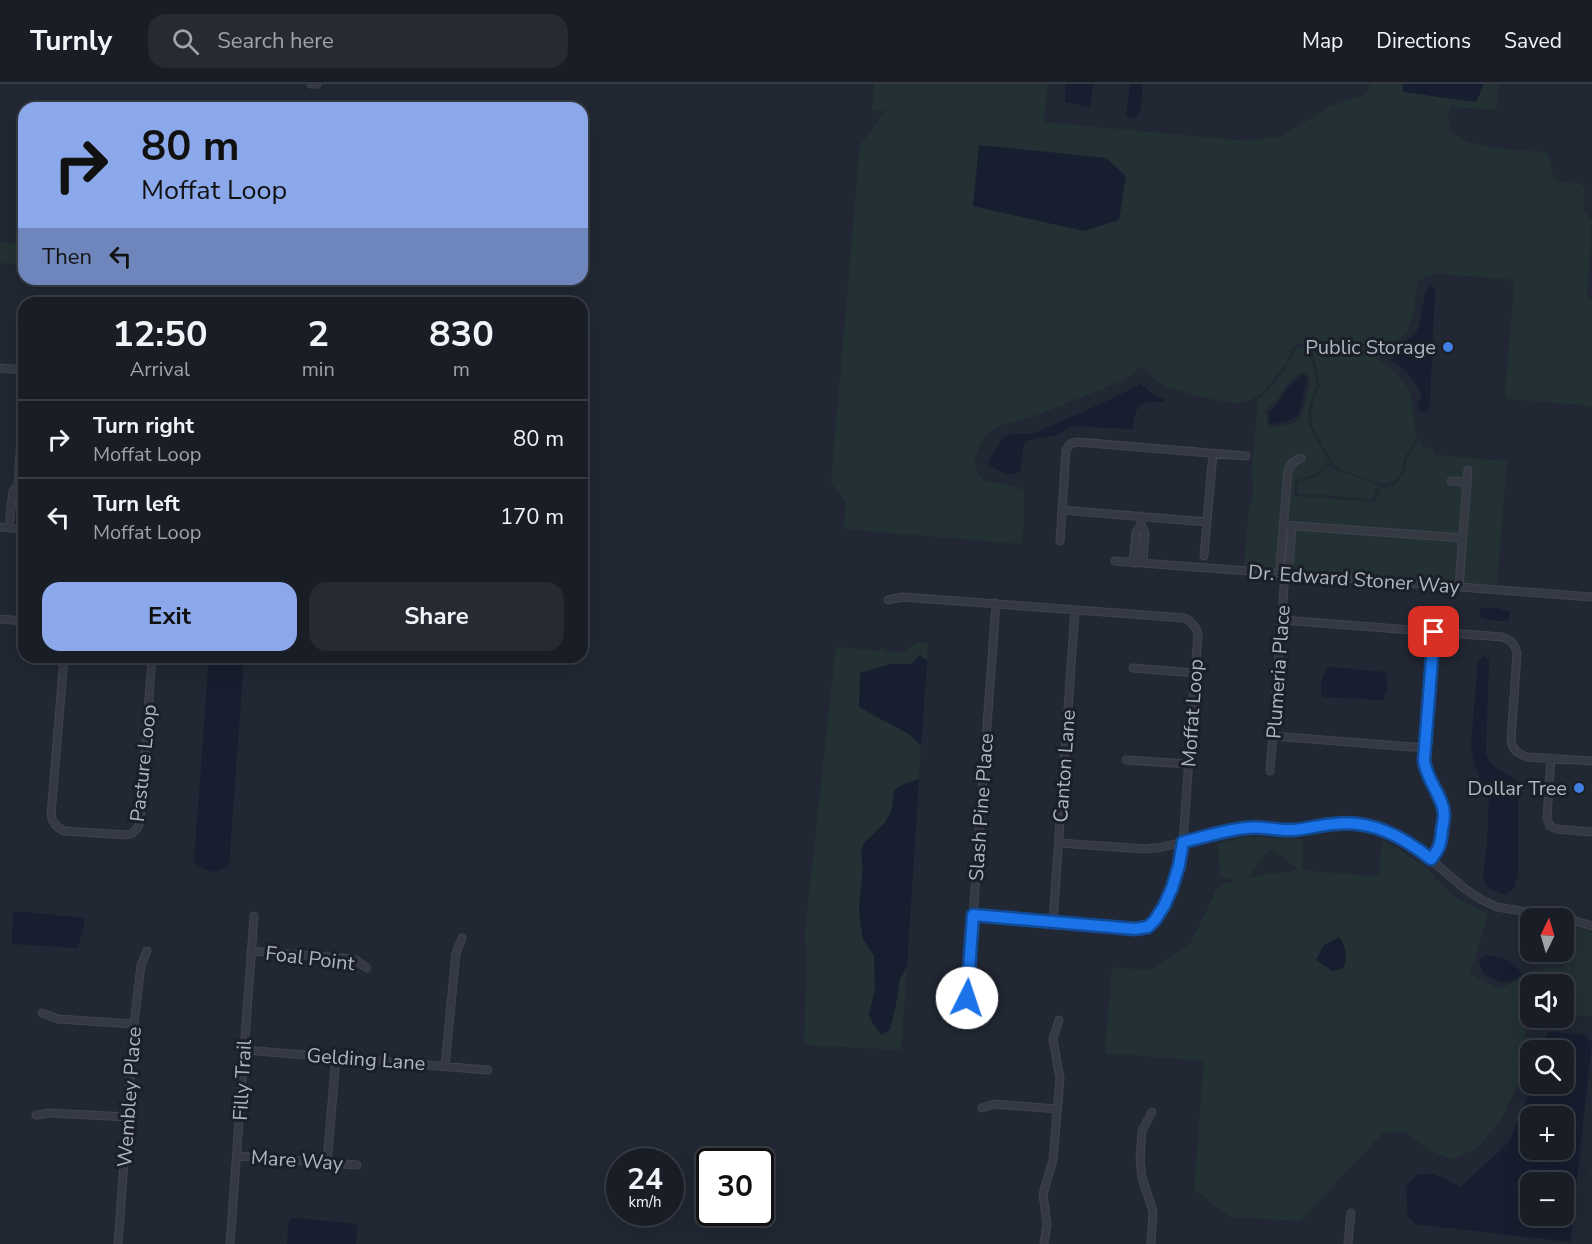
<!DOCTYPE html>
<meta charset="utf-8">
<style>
body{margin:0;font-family:"Nunito Sans",sans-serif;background:#262a32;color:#f1f3f6;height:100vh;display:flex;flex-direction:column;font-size:22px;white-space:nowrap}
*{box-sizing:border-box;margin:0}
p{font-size:20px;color:#9fa2a7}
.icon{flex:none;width:33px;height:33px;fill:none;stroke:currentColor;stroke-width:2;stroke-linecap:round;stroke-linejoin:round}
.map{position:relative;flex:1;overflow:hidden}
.sheet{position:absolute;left:18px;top:213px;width:570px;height:366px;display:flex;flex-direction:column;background:#191d26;border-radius:18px;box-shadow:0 6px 24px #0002,0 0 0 2px #373b43}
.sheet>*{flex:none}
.banner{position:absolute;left:18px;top:18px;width:570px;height:183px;border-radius:18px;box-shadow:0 6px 24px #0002,0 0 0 2px #373b43;background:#8aa8ea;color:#111;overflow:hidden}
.needle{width:39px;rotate:5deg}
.controls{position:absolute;left:1520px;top:824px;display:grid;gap:12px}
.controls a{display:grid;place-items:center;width:54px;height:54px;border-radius:12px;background:#191d26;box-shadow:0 6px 24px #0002,0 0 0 2px #373b43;font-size:30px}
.speed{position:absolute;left:606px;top:1064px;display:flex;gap:12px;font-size:30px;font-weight:700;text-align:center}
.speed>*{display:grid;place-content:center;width:78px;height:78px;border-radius:50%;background:#191d26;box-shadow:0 6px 24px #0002,0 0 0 2px #373b43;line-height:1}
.speed small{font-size:15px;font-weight:400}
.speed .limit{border:3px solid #111;border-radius:9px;background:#fff;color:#111}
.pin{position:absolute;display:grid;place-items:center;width:51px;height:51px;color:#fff;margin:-26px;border-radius:12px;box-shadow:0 3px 9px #0006}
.me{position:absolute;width:66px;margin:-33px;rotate:4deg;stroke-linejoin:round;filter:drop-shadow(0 0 4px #0008)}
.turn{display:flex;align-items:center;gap:21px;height:126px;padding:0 24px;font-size:27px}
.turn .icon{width:78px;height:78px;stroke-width:2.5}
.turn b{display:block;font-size:42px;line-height:51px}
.then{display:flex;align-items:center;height:57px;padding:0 24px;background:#0003;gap:12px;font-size:22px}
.eta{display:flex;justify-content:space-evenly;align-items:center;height:102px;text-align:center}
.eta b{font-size:36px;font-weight:700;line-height:42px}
.button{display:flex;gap:12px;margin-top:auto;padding:12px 24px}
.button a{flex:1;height:69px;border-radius:18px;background:#8aa8ea;color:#111;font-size:24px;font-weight:700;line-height:69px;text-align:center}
.button a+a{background:#262a32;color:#f1f3f6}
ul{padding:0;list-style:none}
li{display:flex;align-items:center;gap:18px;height:78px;padding:0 24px;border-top:2px solid #373b43}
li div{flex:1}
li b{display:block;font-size:22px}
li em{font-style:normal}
header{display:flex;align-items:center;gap:36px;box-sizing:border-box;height:84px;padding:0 30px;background:#191d26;border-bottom:2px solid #373b43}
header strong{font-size:28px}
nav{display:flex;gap:33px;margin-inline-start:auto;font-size:21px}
.search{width:420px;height:54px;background:#262a32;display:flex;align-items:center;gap:15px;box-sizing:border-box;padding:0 21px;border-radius:18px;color:#9fa2a7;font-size:22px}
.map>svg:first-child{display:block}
</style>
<header>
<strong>Turnly</strong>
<div class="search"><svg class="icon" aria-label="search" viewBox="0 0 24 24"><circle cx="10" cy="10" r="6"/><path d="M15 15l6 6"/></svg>Search here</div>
<nav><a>Map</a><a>Directions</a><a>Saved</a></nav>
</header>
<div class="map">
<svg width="1592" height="1160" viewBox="0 0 1592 1160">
<rect width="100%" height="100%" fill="#212733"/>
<path fill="#233134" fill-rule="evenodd" d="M874,0H1047L1044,38L1247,57L1283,52L1328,23L1364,11L1371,0H1403V7L1476,18L1484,0H1499L1497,23L1492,26L1452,23L1449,26L1448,34L1450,48C1477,68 1515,64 1547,69C1551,79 1551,88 1556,97L1580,100L1585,103L1584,127L1592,136L1587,212L1592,217V322L1509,315L1505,311L1514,199L1509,195L1438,190L1425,193L1417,198C1415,219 1416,240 1399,256C1392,262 1384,266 1379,275L1384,281L1397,289L1410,307L1413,330L1416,354L1404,374L1402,387L1393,398L1384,400L1341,386L1333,379L1326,368L1312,341L1311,328L1315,313L1320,301L1314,272L1310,263L1300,259L1292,264L1287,278L1262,310L1243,319H1231L1210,315L1169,304L1156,296L1145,284H1140L1120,298L1035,332L1003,340L989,349L980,361L975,374L977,389L984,397L1011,401L1024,406V443L1021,460L843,445L846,419L831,399L860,61L886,27L872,26Z
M0,158L24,160V181L0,179Z
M1300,263L1308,265L1311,273L1317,301L1312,313L1308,328L1309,342L1331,381L1326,379L1316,390L1297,396L1295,398L1294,411L1296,412L1375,418L1381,403L1384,404L1395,401L1404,388L1407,375L1419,354L1417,340L1421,363L1434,365V371L1507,377L1497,502L1290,487L1292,482L1293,462L1278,461L1277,481L1278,486L1234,482H1242L1244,480L1249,424L1253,411L1252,385L1258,315C1265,312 1286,286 1289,278C1293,271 1293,267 1300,263ZM1301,288L1307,289C1310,294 1310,293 1310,298C1310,304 1302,332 1300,335C1292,343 1278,344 1268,342L1265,327L1277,316L1286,302Z
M1326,382L1345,390H1349L1378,401L1373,415L1297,409L1299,398L1317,393Z
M917,558L928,559L927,577L919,572L912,580H891L867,628L909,650L921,662L919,695L904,700L894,706L892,725L885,739L864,759L861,769L863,783L859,825L868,864L874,871L875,906L869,931L890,945L897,915L899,897L907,882L901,966L804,961L807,860L806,858L804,857L836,561L839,563L879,567L882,564L885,567L903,569Z
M1244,753H1261L1303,755L1302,786L1379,793L1382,756L1400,766L1427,784L1441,800L1456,814L1488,830L1470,890L1500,905L1533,886L1564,883L1577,843L1592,849V933L1563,930V900H1530V927H1528L1522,993L1501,1037L1476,1065L1451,1075L1430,1067L1405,1047L1383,1049L1300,1137L1229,1133L1194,1105L1204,977L1105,969L1112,883L1150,886L1190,860L1218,802L1236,796L1231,794H1220L1218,759ZM1270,765L1300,786L1248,793Z"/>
<path fill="#161e2f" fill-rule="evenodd" d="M1065,0H1093L1090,23L1065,18Z
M1130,0H1143L1140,29L1134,35L1126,32Z
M1403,0H1484L1476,18L1403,8Z
M979,61L1106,74L1126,92L1119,136L1084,147L973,122Z
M1430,200L1435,205L1430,318L1427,328L1420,327L1417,320L1422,313C1414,295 1409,287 1391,276L1404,258L1417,249L1426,207Z
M1302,291L1305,292L1307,296L1299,331L1285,338L1269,340L1268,329L1279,318L1287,304Z
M1141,300L1151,309L1165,316L1164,318C1140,317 1135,319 1133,345L1071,342L1055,352L1032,355L1025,358L1023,365L1020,387C1010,394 999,387 989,381V376L1003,354L1011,350H1032L1101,320Z
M1481,524H1497L1510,528L1509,536C1501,538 1488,537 1480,533Z
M919,571L927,577L921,662L909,650L859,623L860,589L891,580H912Z
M1483,572L1489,575L1486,670L1492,681L1516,696L1518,706V790L1514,804L1506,811L1488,804L1483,795L1487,760L1489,716L1474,680L1471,661L1478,577Z
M209,573H244L229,781C217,791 206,789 194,778Z
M1329,583L1385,588C1389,595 1388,609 1382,616L1323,613C1318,604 1322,591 1329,583Z
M919,695L907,882L899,897L897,915L890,945L882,951L874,942L869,931L875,906L874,871L863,855L861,842L859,825L863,783L861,769L864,759L885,739L892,725L894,706L904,700Z
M13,827L85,834L78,864L12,860Z
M1339,853C1347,865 1347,870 1344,884L1332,887L1316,876L1324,861Z
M1487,871L1508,876L1522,889L1515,897L1501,898L1483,890L1479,876Z
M1549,948L1584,951L1592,958L1570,1158L1415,1140L1408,1133L1406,1103L1418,1090H1434L1461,1103L1509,1058L1533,999H1563V966H1541L1544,955ZM1530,1032H1563V1065H1530ZM1530,1098H1563V1131H1530Z
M293,1134L350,1139L358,1142L356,1160H287L289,1137Z"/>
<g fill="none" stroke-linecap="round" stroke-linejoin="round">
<defs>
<path id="street" d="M311,0H317
M0,284L24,286
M1451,397L1467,398L1459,503
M1467,398L1468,386
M18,401L24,306
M18,401L23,407L21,444
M1062,426L1207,438
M1141,441L1145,449L1143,479
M1283,441L1463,454
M0,443L24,445
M9,443L13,407L18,401
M1060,457L1066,366C1069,360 1071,359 1078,358L1246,372
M1204,472L1213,369
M1115,477L1592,513
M1133,479L1136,448L1141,441L1142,432
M1285,490L1280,481L1288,387L1292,379L1301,374
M888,516L902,513L1185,534C1192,538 1196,542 1198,550L1183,758C1180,779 1168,830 1149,842C1146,844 1140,844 1135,845L973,831
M0,535L24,537
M1282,536L1502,553C1511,556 1514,559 1517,569L1511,657C1513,667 1518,669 1527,673L1592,677
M64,573L51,731C53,740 57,743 64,747L127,751C135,749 138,745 140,737L152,573
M1133,584L1195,589
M1273,652L1425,664
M1551,674L1547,734L1550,742L1556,745L1592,748
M1126,676L1188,680
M1270,687L1285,490L1289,482L1292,442
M1059,759L1145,765L1163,763L1230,746L1248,744L1290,746L1333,740L1353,738L1373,743L1389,748L1414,761L1465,805L1482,816L1497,823L1565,834L1592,842
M1431,775C1440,764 1441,759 1442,745C1443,740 1444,735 1444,730C1443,711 1426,696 1424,676L1434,548
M1053,838L1075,526
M251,867L354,875L367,884
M961,926L967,914L996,519
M42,929L58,935L134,940
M244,966L488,986
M445,982L456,869L462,854
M982,1024L994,1020L1057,1025
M36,1031L50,1029L128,1033
M237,1072L357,1081
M327,1079L336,973
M118,1160L134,940L141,881L147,867
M230,1160L254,832
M1044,1160L1047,1140L1043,1110L1053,1076L1060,995L1053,955L1059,936
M1151,1160L1153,1127L1142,1094L1140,1076L1142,1047L1152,1028
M1348,1160L1351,1129"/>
</defs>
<use href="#street" stroke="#3e434d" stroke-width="9"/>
<use href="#street" stroke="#343944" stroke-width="7"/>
</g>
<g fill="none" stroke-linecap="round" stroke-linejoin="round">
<defs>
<path id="route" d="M967,914L973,831L1135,845L1148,843L1155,836L1164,822L1172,804L1179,781L1183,758C1204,753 1225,746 1246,744C1262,742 1277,747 1293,746C1307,745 1320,741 1334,740C1371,735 1403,753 1431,775C1440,764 1441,759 1442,745C1443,740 1444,735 1444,730C1443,712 1426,696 1424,676L1434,548"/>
</defs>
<use href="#route" stroke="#114b97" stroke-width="15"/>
<use href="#route" stroke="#1a73e8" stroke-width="10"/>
</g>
<g fill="#3f7fe0" stroke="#1a1f28" stroke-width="2">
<circle cx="1448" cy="263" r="6"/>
<circle cx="1579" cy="704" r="6"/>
</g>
<g text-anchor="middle" stroke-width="6" stroke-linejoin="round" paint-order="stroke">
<g font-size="20" fill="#aeb4c1" stroke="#1a1f28" text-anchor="end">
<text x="1436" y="270">Public Storage</text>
<text x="1567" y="711">Dollar Tree</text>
</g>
<g font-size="20" fill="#aeb4c1" stroke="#1a1f28">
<text transform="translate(1354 495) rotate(4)" y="7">Dr. Edward Stoner Way</text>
<text transform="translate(1278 588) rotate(-86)" y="7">Plumeria Place</text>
<text transform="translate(1192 629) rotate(-86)" y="7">Moffat Loop</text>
<text transform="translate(143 679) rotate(-84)" y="7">Pasture Loop</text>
<text transform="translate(1064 682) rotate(-86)" y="7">Canton Lane</text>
<text transform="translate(981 723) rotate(-86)" y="7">Slash Pine Place</text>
<text transform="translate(310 874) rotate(7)" y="7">Foal Point</text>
<text transform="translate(366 975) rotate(4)" y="7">Gelding Lane</text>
<text transform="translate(242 996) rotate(-87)" y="7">Filly Trail</text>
<text transform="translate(129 1013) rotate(-86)" y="7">Wembley Place</text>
<text transform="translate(297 1076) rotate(4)" y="7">Mare Way</text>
</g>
</g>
</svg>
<div class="controls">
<a><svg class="needle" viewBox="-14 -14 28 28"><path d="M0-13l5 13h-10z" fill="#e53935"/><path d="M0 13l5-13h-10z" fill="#9fa2a7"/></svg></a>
<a><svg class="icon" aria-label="sound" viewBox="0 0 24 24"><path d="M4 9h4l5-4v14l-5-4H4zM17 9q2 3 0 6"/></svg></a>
<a><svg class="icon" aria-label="search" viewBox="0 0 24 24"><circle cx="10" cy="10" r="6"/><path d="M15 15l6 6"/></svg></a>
<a>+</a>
<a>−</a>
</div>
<div class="speed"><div>24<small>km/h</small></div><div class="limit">30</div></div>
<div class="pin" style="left:1434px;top:548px;background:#d93025"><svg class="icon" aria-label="arrive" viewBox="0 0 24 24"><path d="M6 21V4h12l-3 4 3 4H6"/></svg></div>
<svg class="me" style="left:967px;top:914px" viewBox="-20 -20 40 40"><circle r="19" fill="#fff"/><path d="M0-13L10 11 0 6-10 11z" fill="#1a73e8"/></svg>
<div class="banner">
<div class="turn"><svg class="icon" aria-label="right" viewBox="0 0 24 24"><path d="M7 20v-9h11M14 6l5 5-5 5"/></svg><div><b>80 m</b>Moffat Loop</div></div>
<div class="then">Then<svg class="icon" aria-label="left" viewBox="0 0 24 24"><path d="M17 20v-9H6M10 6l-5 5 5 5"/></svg></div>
</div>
<section class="sheet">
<div class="eta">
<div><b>12:50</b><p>Arrival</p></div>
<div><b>2</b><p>min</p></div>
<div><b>830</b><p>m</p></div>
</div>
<ul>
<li><svg class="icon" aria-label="right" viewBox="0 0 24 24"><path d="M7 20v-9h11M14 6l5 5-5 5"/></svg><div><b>Turn right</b><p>Moffat Loop</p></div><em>80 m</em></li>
<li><svg class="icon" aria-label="left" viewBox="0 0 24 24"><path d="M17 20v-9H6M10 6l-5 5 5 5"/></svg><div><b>Turn left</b><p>Moffat Loop</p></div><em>170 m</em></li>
</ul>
<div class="button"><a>Exit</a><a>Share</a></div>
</section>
</div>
